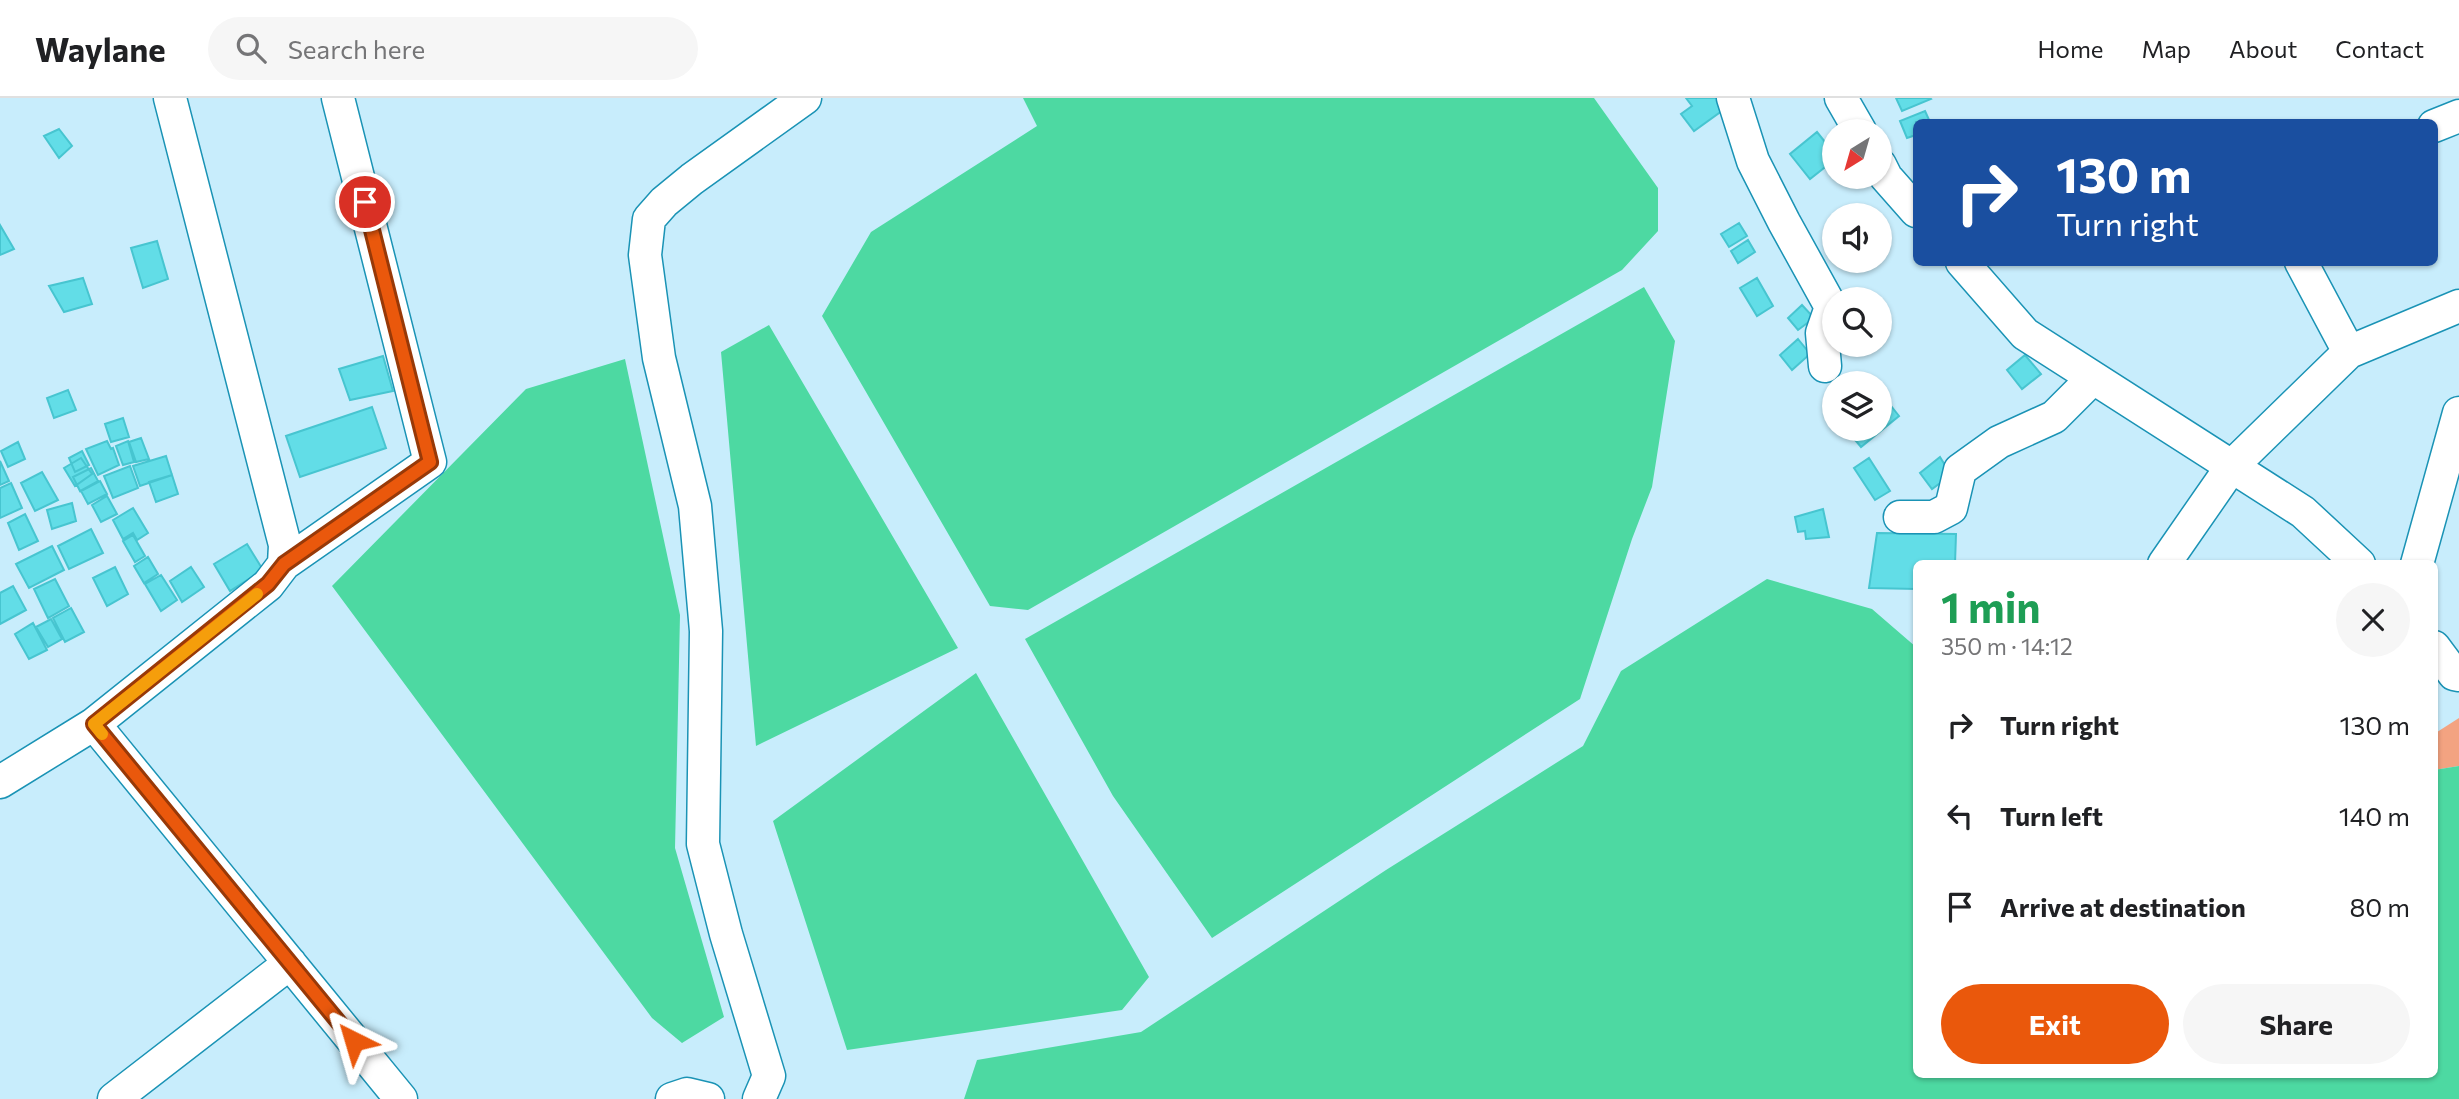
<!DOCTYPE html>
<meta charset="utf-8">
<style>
body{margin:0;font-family:Commissioner,sans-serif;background:#f6f6f6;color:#202124;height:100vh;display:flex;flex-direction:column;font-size:26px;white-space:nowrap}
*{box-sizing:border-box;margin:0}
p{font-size:23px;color:#757577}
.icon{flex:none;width:38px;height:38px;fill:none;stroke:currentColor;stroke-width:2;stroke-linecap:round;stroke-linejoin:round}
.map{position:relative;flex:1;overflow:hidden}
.side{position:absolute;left:1913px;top:462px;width:525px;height:518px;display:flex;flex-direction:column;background:#fff;border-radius:10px;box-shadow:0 2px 5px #0004}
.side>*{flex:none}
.hud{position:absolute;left:1913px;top:21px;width:525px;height:147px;border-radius:10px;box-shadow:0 2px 5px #0004;background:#1a4fa0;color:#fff;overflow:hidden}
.needle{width:46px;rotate:217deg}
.controls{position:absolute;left:1822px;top:21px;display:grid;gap:14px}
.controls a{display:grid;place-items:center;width:70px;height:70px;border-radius:50%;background:#fff;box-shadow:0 2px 5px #0004;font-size:35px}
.pin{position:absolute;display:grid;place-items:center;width:60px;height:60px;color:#fff;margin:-30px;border:4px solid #fff;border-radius:50%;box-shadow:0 2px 7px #0007}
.me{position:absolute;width:77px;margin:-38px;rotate:320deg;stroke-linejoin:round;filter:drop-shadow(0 0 5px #0008)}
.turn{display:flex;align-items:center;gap:24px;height:147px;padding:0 28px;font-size:32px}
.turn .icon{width:91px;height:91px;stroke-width:2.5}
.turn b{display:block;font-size:49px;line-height:60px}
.round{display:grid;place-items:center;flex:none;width:74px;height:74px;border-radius:37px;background:#f6f6f6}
.overview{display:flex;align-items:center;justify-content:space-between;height:119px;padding:0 28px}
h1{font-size:42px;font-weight:700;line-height:52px;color:#1e9e55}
.action{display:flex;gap:14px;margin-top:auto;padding:14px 28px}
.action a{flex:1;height:80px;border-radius:42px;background:#ea580c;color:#fff;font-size:28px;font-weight:700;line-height:80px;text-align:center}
.action a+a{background:#f6f6f6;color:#202124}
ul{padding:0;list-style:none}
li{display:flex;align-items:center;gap:21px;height:91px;padding:0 28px}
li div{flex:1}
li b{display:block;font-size:26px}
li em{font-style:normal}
header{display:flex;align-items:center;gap:42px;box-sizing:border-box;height:98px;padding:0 35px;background:#fff;border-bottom:2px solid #e0e0e0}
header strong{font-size:33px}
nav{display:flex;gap:38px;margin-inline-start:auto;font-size:24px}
.search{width:490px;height:63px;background:#f6f6f6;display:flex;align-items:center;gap:18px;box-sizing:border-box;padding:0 24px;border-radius:38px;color:#757577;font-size:26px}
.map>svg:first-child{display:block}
</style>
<header>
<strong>Waylane</strong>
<div class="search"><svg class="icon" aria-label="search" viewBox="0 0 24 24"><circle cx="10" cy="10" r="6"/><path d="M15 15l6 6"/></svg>Search here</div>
<nav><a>Home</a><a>Map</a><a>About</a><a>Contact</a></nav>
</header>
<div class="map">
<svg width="2459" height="1001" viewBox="0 0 2459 1001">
<rect width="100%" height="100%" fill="#c8edfc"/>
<path fill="#f3a381" d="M2459,620V668L2434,672V636Z"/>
<path fill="#4dd9a2" d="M1023,0H1594L1658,90V133L1622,172L1028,512L990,508L822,218L871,134L1037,28Z
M1644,189L1675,243L1652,389L1632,441L1580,601L1212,840L1113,698L1025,541Z
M769,227L958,550L756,648L721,254Z
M625,261L680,517L675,750L724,919L682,945L652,920L332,488L526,291Z
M1767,481L1872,511L1916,549V976H2434V672L2459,668V1001H964L977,962L1141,934L1386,772L1583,648L1621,573Z
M976,575L1149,879L1122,912L847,952L773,723Z"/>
<path fill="#62dde7" stroke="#47c5d0" stroke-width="2" d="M1686,0H1719L1726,10L1694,33L1681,16L1692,8Z
M1896,0H1930L1931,1L1902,13Z
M1925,13L1930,24H1916V37L1907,40L1900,23Z
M59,31L72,48L59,60L44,38Z
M1817,34L1834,55V62L1810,81L1790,56Z
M1739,125L1747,138L1729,149L1721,136Z
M0,127L14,151L0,157Z
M1748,142L1755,154L1738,165L1731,153Z
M157,143L168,181L143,190L131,150Z
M83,180L92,206L64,214L49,188Z
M1757,180L1773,208L1757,218L1740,190Z
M1802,207L1814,220L1798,232L1788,220Z
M1798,241L1810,256L1792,272L1780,257Z
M2025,257L2041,276L2022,291L2007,272Z
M383,258L393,293L350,302L339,271Z
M68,292L76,312L54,320L47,300Z
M1884,299L1899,318L1861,349L1846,331H1880V303Z
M372,309L386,350L300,379L286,338Z
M123,320L129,339L111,344L105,326Z
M141,340L149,361L136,364L129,344Z
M107,343L111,351L113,350L119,367L98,377L86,351Z
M128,343L134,364L123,367L116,348Z
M18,344L25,361L8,369L1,353Z
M82,353L89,367L75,374L69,360Z
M166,358L172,377L140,388L133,368Z
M1940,359L1951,377L1932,391L1920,375Z
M81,360L92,376L75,388L64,370Z
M1869,360L1890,393L1875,402L1854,370Z
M0,363L9,383L0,387Z
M130,368L138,390L113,400L104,378Z
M91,370L98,383L80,393L73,379Z
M42,374L58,402L35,413L21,385Z
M172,377L178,396L156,404L149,384Z
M100,383L107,396L88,406L81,393Z
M11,385L22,410L0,420V390Z
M107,398L117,416L101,424L92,407Z
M72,405L76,423L52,431L47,412Z
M133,410L148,435L137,442L133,435L123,441L113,422Z
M1823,411L1829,439L1806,441L1805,433L1798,434L1795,419Z
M25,416L38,443L19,452L8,425Z
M91,431L103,455L69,471L58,448Z
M1877,435L1956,436L1955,466H1916V491L1869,490Z
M133,437L145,458L135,464L123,443Z
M247,446L263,472L230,493L214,466Z
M52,448L64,472L29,490L16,466Z
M148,459L158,476L144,485L134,468Z
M115,469L128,496L107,508L93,480Z
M191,469L204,489L182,504L170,483Z
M161,477L177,502L161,513L145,486Z
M55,481L69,508L48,520L34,491Z
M13,488L26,512L0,526V495Z
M71,510L84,534L65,544L53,520Z
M51,521L62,541L48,549L36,529Z
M33,525L47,552L29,561L15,536Z"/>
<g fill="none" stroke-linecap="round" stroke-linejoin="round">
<defs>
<path id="minor" d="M1733,0L1753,63L1784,124L1831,209L1822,235L1825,268
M1841,0L1860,33
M2434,28L2459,18
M1880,67L1886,79L1916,113
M1962,164L2025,236L2303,414L2359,466
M2301,164L2349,254
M1900,419H1934L1951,410L1960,372L1999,344L2054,319L2093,280
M284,466L430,364L338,0
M2164,466L2232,368L2349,254L2459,208
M2417,466L2459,315
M2434,549L2454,576L2459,577
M94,626L401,1001
M0,684L94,626L268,487L284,466L285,447L170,0
M114,1001L290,865
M672,1001L687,996L708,1001
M759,1001L769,978L726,836L703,746L706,533L695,408L659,260L645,157L649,121L664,104L692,81L805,0"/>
</defs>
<use href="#minor" stroke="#1a93b5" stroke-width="35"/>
<use href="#minor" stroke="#fff" stroke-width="32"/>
</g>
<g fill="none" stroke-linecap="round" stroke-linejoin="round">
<defs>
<path id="route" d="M354,943L94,626L268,486L284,466L430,364L365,104"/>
</defs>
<use href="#route" stroke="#983908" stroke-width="18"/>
<use href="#route" stroke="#ea580c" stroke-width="12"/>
<path stroke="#f59e0b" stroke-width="12" d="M102,636L94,626L257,496"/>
</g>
</svg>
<div class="controls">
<a><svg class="needle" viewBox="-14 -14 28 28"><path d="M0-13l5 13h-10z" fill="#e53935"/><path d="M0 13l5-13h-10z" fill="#757577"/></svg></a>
<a><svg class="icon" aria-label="sound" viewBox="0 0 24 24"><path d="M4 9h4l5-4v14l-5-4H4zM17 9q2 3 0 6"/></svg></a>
<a><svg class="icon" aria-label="search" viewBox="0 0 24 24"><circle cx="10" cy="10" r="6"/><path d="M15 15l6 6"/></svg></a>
<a><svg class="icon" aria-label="layers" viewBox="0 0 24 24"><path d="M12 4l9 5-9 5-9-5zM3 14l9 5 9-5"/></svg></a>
</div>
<div class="pin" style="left:365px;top:104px;background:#d93025"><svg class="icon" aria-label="arrive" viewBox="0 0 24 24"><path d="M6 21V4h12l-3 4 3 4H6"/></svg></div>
<svg class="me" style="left:354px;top:943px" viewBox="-20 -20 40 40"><path d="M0-17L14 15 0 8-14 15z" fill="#ea580c" stroke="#fff" stroke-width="4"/></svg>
<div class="hud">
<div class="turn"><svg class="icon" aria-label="right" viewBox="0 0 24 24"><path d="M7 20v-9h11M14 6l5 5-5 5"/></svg><div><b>130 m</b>Turn right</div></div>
</div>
<section class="side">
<div class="overview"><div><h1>1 min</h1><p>350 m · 14:12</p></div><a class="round"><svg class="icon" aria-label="close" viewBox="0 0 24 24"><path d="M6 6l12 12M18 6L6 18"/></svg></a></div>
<ul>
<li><svg class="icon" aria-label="right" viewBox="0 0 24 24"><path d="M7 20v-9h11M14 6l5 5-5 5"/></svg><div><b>Turn right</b></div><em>130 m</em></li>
<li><svg class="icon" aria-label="left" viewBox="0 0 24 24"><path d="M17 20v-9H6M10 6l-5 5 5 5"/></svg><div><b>Turn left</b></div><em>140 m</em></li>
<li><svg class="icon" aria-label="arrive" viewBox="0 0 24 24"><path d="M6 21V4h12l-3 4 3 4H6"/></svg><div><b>Arrive at destination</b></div><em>80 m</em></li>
</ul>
<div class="action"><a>Exit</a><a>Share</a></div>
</section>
</div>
